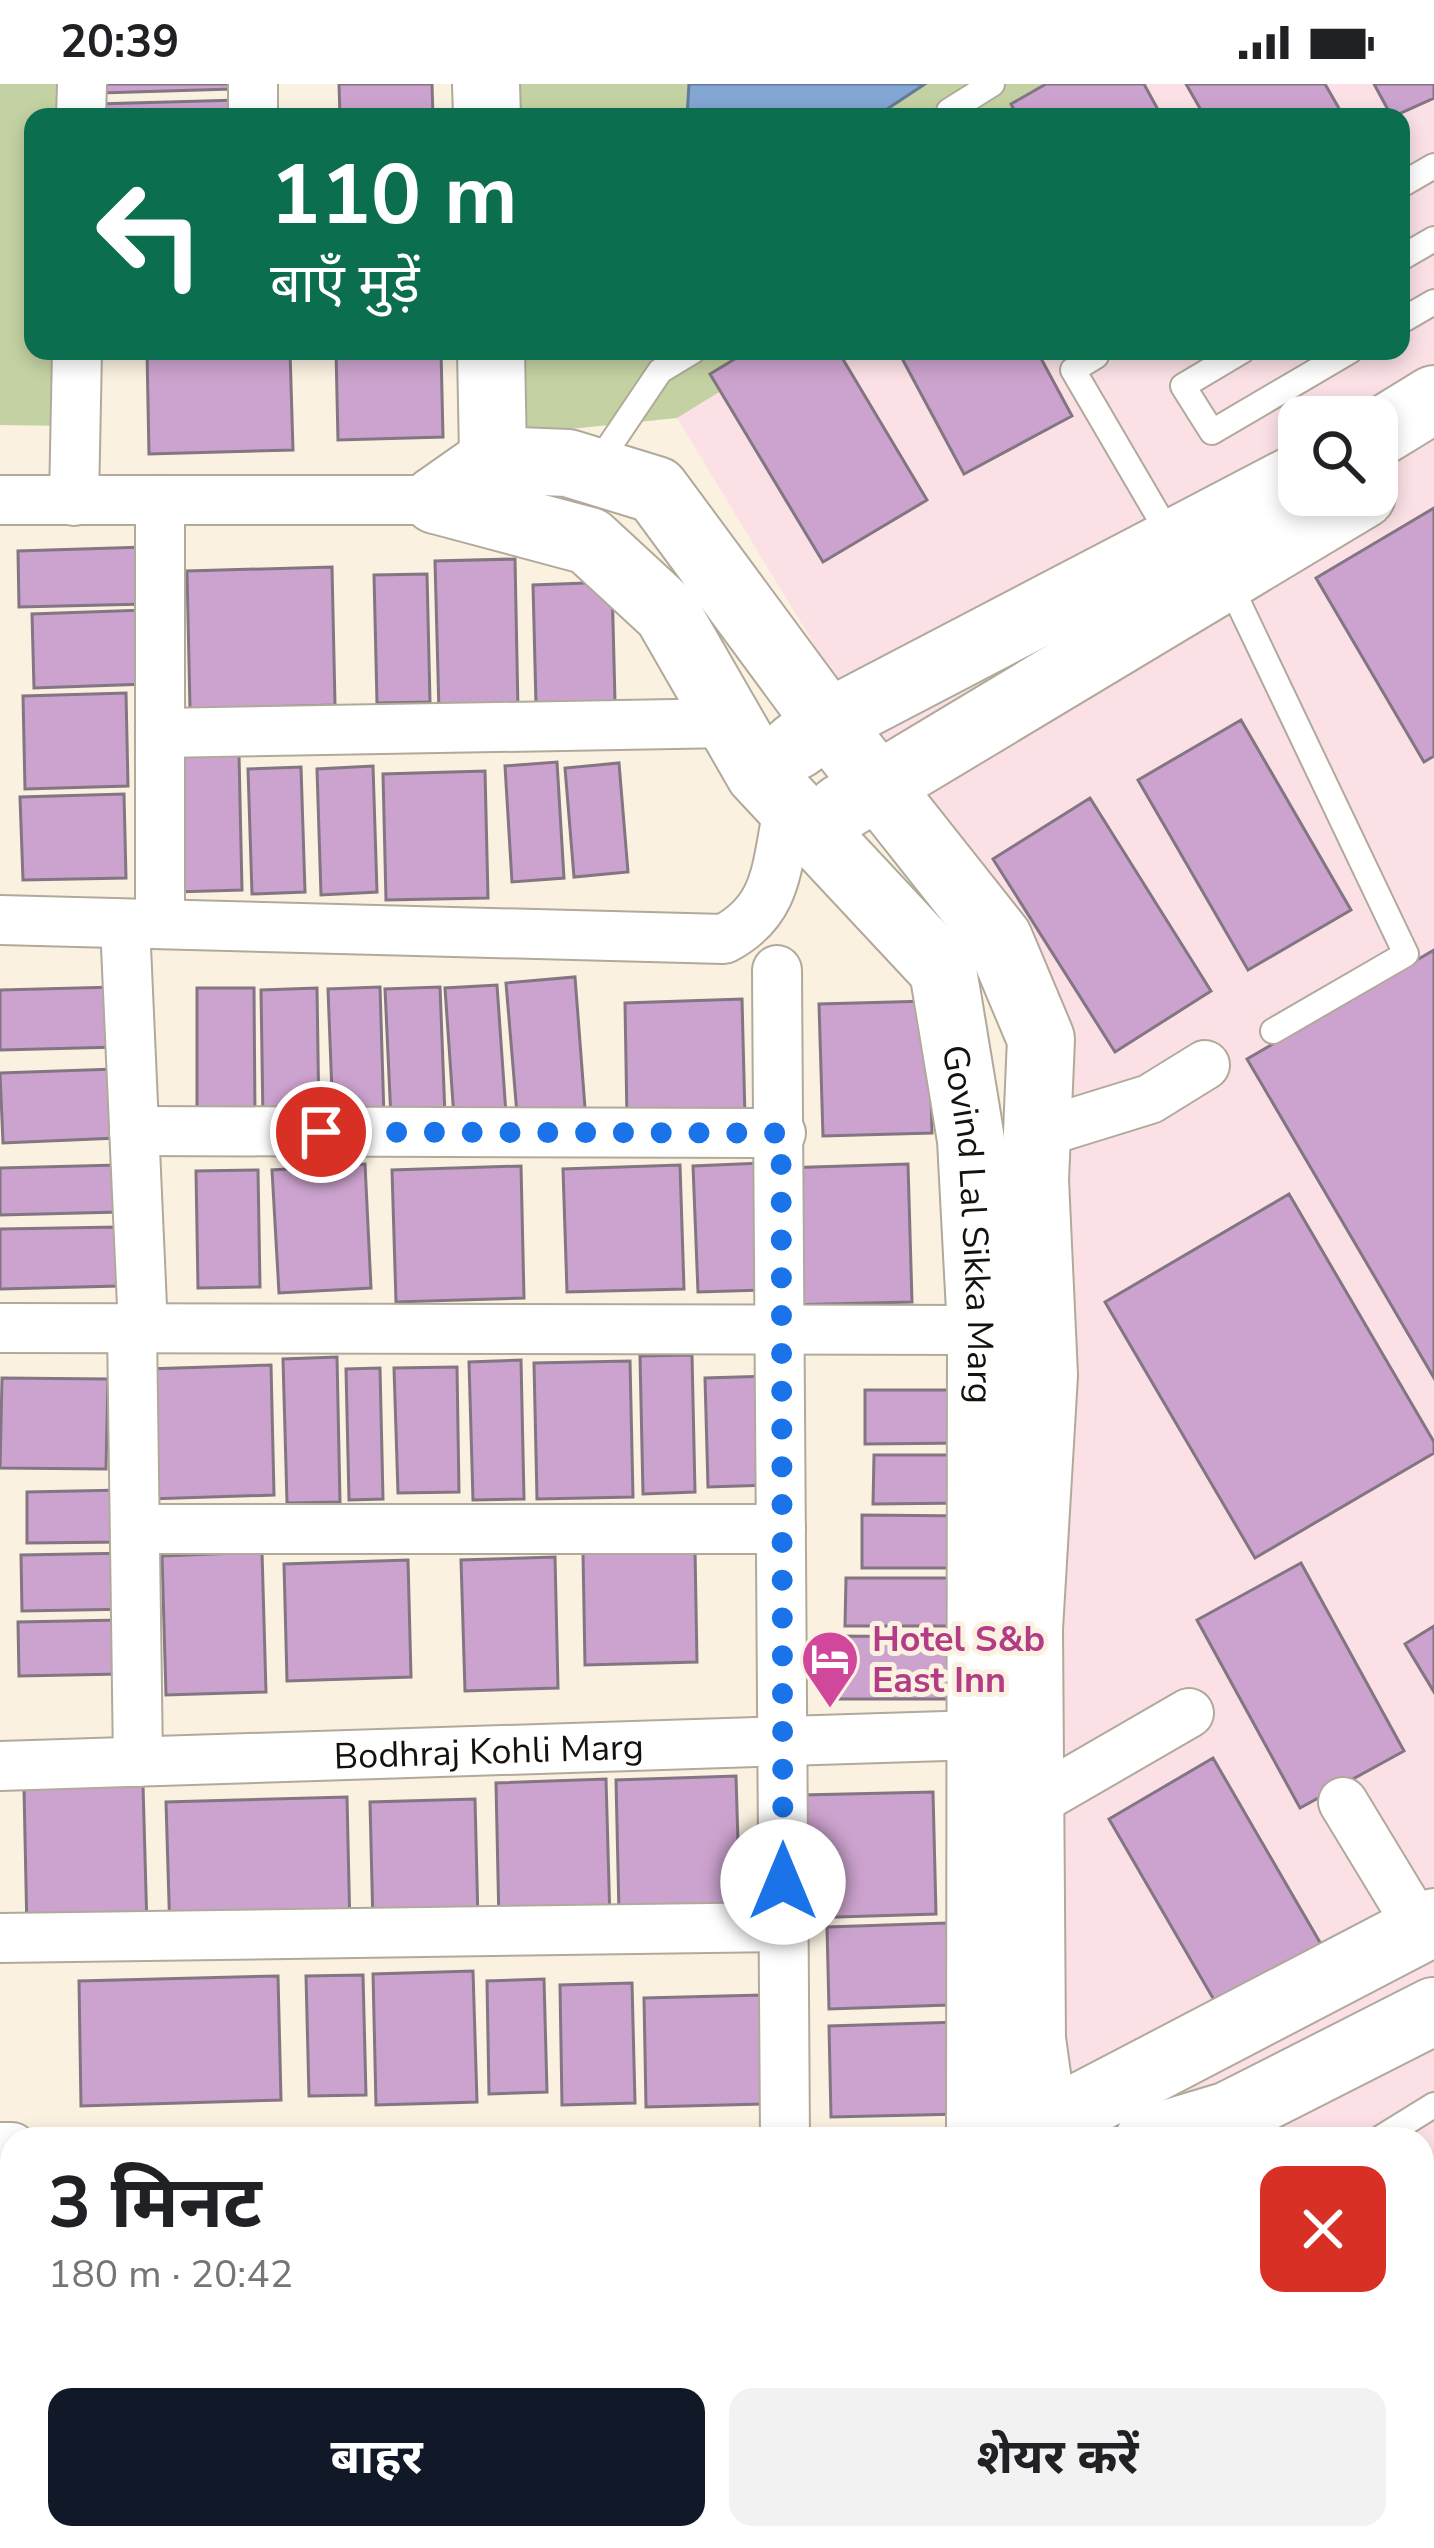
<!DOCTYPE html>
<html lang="hi">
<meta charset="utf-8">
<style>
body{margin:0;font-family:"Nunito Sans","Noto Sans Devanagari",sans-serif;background:#f2f2f2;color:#202124;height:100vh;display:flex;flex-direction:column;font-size:45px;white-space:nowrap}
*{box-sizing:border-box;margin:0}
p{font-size:39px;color:#757577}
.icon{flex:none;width:66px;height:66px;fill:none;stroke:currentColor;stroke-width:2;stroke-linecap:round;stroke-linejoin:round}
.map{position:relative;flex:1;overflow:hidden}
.details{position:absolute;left:0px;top:2043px;width:1434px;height:423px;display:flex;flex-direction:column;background:#fff;border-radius:36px 36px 0 0;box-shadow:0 6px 18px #0003}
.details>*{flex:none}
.banner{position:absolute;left:24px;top:24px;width:1386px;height:252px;border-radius:24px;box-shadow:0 6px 18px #0003;background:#0b6e4f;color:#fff;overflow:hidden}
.fabs{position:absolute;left:1278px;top:312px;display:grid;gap:24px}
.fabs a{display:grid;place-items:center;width:120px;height:120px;border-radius:24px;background:#fff;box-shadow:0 6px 18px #0003;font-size:60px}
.pin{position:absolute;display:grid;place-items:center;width:102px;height:102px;color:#fff;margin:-51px;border:6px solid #fff;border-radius:50%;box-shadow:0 3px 12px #0007}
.me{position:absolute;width:132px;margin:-66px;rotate:0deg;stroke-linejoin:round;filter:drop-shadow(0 0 9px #0008)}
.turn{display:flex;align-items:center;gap:42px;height:252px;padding:0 48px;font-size:54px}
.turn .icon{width:156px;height:156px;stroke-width:2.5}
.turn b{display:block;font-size:84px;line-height:102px}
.round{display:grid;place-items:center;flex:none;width:126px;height:126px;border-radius:24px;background:#f2f2f2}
.summary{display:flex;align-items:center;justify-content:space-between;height:204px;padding:0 48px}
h1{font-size:72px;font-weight:700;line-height:90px}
.primary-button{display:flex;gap:24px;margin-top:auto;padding:24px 48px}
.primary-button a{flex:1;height:138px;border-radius:24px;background:#111827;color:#fff;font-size:48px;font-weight:700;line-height:138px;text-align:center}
.primary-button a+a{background:#f2f2f2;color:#202124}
.status{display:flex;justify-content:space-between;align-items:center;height:84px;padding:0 60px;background:#fff;direction:ltr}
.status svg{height:33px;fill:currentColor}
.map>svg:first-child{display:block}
</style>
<div class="status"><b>20:39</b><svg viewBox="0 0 49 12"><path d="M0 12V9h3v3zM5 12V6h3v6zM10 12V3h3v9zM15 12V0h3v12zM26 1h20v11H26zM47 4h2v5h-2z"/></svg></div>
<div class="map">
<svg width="1434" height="2464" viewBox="0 0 1434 2464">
<rect width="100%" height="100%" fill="#faf1e1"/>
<path fill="#fbe1e6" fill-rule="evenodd" d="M1055,0H1434V2464H1035V2454H1422V2055H1038L1042,937L677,334L786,267H1401V33H1075ZM1299,333H1377V411H1299Z"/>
<path fill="#c4d2a3" d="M0,0H79L78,33H33V267H72L70,342L0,341Z
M516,0H1055L1075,33H516Z
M513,267H786L677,334L512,351Z"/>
<path fill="#84a6d3" stroke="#637a98" stroke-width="3" d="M689,0H925L875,33H687Z"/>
<path fill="#cca3ce" stroke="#817682" stroke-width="3" d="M100,0H230L231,5L101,9Z
M339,0H432L433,33H340Z
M1046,0H1144L1162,33H1018L1011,20Z
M1186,0H1325L1344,33H1205Z
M1374,0H1434V14L1392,33Z
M239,16V33H98L97,20Z
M147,267H290L293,366L149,370Z
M336,267H441L443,353L338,356Z
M748,267H838L927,416L823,478L710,290Z
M898,267H1037L1072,332L964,390Z
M1434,424V672L1424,678L1316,494Z
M145,463L146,520L19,523L18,467Z
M515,475L518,627L439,629L435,477Z
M332,483L335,621L190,625L187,487Z
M427,490L430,618L377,619L374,491Z
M612,498L615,618L536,620L533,501Z
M145,526L147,600L34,604L32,530Z
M126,609L128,702L25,705L23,612Z
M1241,636L1351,826L1248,886L1138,696Z
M239,671L242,806L174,808L171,672Z
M557,678L564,794L512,798L505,682Z
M619,679L628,788L574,793L565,684Z
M373,682L377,808L321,811L317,685Z
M301,683L305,808L252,810L248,685Z
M485,687L488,814L386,816L383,690Z
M124,710L126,794L23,796L20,713Z
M1090,714L1211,907L1115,968L993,775Z
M1434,866V1294L1247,975Z
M575,893L585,1024L517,1030L506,899Z
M497,901L506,1030L454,1034L445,904Z
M116,903L118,963L0,966V906Z
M380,903L384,1033L333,1035L328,905Z
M440,903L445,1032L391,1035L385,905Z
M197,904H254L255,1036L197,1037Z
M317,904L319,1035L263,1036L261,906Z
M742,915L745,1033L627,1036L625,919Z
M929,917L932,1049L823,1052L819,920Z
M115,985L117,1054L3,1059L0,989Z
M762,1079L766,1206L698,1208L693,1082Z
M365,1080L371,1204L279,1209L272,1086Z
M908,1080L912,1218L785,1221L782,1084Z
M118,1081L119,1128L0,1131V1084Z
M680,1081L684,1205L567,1208L563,1085Z
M521,1082L524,1214L396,1218L392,1086Z
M258,1086L260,1203L198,1204L196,1087Z
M1289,1110L1434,1358V1369L1255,1474L1105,1218Z
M118,1143L119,1202L0,1205V1145Z
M692,1271L695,1408L643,1410L640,1272Z
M337,1273L340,1418L287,1419L283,1275Z
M521,1276L524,1415L473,1416L469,1278Z
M630,1277L633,1413L537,1415L534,1279Z
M271,1281L274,1411L149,1415L146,1285Z
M457,1283L459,1408L398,1409L394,1284Z
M380,1284L383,1415L349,1416L346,1285Z
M768,1292L770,1401L708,1403L705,1294Z
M2,1294L108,1295L106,1385L0,1384Z
M865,1306H965V1359L865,1360Z
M874,1371H965V1419L873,1420Z
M123,1406L124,1458L27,1459V1408Z
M862,1431L970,1432V1484H862Z
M695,1466L697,1578L585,1581L583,1469Z
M262,1468L266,1608L166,1611L162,1472Z
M132,1469L134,1525L22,1527L21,1471Z
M555,1473L558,1604L465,1607L461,1476Z
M408,1476L411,1593L287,1597L284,1480Z
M1301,1479L1404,1667L1300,1724L1197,1536Z
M846,1494H956V1542H845Z
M121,1536V1590L19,1592L18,1538Z
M1434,1542V1608L1405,1560Z
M835,1552L956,1553V1615H835Z
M1213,1674L1325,1867L1221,1928L1109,1735Z
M736,1692L740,1825L619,1829L616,1696Z
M606,1695L610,1837L499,1839L496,1699Z
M143,1701L147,1844L27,1848L24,1705Z
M933,1708L936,1830L805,1834L802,1711Z
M347,1713L350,1846L170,1851L166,1718Z
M475,1715L478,1837L373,1841L370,1718Z
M947,1839L949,1921L829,1925L827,1843Z
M473,1887L477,2018L376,2021L373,1890Z
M363,1891L366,2011L309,2012L306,1892Z
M278,1892L281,2016L81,2022L79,1897Z
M544,1895L547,2008L489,2010L487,1897Z
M632,1899L635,2019L562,2021L560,1901Z
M762,1911L765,2020L646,2023L644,1914Z
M959,1938L962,2030L831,2033L829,1942Z
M5,2127H12V2248H7Z
M0,2295H12V2353L0,2354Z
M0,2366H12V2428H0Z"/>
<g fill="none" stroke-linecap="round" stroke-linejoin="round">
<defs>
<path id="lane" d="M953,33L949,27L992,0
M1401,101L1434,82
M1401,174L1434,155
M1401,237L1434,218
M1242,267L1183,302L1212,348L1350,267
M1096,272L1073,286L1173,457
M596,382L660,287L693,267
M1228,497L1406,870L1273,947
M1379,2055L1434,2021
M1422,2356L1434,2379
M1152,2464L1168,2454"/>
<g id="street">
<path d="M253,0V33"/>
<path d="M81,33L82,0"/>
<path d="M0,416H436"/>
<path d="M160,416V840"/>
<path d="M74,417L77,267"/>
<path d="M160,649L730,639"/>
<path d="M0,836L724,855C779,826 776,782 788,726"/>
<path d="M125,840L143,1245"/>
<path d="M777,886L785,2055"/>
<path d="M134,1047L781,1049"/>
<path d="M1037,1050L1150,1015L1205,981"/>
<path d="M0,1244L981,1246"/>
<path d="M132,1244L138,1678"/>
<path d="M135,1445H781"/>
<path id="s1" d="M0,1682L978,1651"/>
<path d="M1343,1718L1420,1845"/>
<path d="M1030,1721L1189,1629"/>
<path d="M0,1854L783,1843"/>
<path d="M0,2063H12"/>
<path d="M0,2260H12"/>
<path d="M785,2464V2454"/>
</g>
<g id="secondary">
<path d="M486,0L487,33"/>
<path d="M491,267L494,422"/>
<path d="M1377,350L1434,315"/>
<path d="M436,416L493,376L568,379L656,406L828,639L999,855L1041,955L1035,1096L1044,1291L1029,1545L1032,1955L1046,2055"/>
<path id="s2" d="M436,416L589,457L667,529L759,689L943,886L971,1056L981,1246L980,2055"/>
<path d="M796,662L828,639L1299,393"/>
<path d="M841,724L1362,411"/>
<path d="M1008,2044L1047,2040L1434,1838"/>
<path d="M1149,2055L1229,2031L1434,1927"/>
<path d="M1015,2464L1016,2454"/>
</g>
</defs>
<use href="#lane" stroke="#b1a99a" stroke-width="28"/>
<use href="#street" stroke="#b1a99a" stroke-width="52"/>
<use href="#secondary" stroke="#b1a99a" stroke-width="70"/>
<use href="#lane" stroke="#fff" stroke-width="24"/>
<use href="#street" stroke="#fff" stroke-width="48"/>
<use href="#secondary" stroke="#fff" stroke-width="66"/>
</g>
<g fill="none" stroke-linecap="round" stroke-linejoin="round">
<path stroke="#1a73e8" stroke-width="21" stroke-dasharray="0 37.8" d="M321,1048L781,1049L783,1798"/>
</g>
<defs>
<symbol id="hotel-pin" viewBox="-11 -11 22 30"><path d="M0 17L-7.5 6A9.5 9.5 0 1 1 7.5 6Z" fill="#d1479c" stroke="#faf1e1"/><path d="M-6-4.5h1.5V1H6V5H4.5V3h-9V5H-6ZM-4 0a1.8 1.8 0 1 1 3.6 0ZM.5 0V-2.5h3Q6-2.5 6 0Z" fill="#fff"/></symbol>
</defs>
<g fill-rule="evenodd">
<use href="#hotel-pin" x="797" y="1542" width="66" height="90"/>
</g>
<g text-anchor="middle" stroke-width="10" stroke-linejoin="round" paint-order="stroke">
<g font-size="36" fill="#15120d" stroke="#faf1e1">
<text dy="13" stroke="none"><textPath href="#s2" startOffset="975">Govind Lal Sikka Marg</textPath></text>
<text dy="13" stroke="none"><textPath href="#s1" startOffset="489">Bodhraj Kohli Marg</textPath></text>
</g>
<g font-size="36" font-weight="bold" fill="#b23c85" stroke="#faf1e1" text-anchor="start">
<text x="872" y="1567">Hotel S&amp;b<tspan x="872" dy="41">East Inn</tspan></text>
</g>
</g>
</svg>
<div class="fabs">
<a><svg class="icon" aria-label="search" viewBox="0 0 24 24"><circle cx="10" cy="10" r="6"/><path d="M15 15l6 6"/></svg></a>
</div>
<div class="pin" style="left:321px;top:1048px;background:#d93025"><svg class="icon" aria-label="arrive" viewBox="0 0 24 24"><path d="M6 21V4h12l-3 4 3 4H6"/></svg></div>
<svg class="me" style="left:783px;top:1798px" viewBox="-20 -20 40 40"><circle r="19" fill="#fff"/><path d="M0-13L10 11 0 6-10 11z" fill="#1a73e8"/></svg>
<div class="banner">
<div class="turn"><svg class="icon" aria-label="left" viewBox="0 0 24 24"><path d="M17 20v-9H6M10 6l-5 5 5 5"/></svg><div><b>110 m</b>बाएँ मुड़ें</div></div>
</div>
<section class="details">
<div class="summary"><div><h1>3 मिनट</h1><p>180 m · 20:42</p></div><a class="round" style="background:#d93025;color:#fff"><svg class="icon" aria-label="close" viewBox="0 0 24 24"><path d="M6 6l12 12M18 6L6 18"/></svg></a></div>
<div class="primary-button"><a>बाहर</a><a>शेयर करें</a></div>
</section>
</div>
